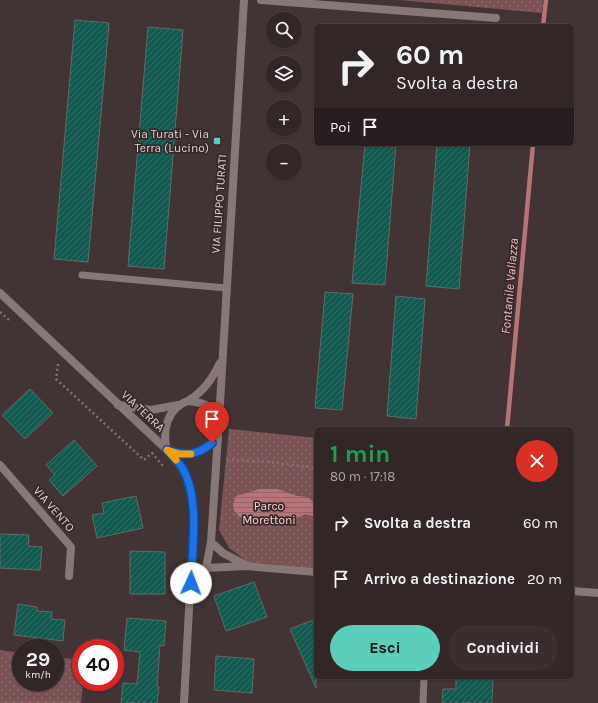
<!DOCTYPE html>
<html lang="it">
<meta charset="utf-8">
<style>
body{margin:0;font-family:Karla,sans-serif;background:#3a2e2f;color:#f1f3f6;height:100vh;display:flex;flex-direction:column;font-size:15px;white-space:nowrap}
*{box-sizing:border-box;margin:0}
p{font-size:13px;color:#a8a5a7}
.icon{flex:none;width:22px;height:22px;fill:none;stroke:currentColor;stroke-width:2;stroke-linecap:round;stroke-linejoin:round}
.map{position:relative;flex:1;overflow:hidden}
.side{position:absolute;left:314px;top:427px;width:260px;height:252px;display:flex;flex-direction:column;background:#322627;border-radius:6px;box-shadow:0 1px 3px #0004,0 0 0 1px #4d4344}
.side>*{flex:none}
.banner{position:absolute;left:314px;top:24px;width:260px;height:122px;border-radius:6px;box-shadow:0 1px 3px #0004,0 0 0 1px #4d4344;background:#322627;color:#f1f3f6;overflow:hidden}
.tools{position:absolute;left:266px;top:12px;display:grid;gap:8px}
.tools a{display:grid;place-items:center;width:36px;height:36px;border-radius:50%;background:#322627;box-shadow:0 1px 3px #0004,0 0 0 1px #4d4344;font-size:20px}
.speed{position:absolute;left:12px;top:639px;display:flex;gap:8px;font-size:20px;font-weight:700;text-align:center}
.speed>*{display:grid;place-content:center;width:52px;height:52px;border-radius:50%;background:#322627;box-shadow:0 1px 3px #0004,0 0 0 1px #4d4344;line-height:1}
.speed small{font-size:10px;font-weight:400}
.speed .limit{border:6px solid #d22;background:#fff;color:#111}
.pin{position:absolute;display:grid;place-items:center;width:34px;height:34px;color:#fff;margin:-41px -17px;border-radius:50% 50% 50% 0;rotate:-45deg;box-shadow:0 0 4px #0007}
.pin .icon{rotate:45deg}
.me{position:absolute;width:44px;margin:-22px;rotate:2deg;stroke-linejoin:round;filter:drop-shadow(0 0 3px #0008)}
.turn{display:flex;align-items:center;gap:14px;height:84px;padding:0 16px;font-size:18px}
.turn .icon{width:52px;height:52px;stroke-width:2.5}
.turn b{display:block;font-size:28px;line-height:34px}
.then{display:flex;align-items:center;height:38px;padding:0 16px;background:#0003;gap:8px;font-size:15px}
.round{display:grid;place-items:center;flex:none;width:42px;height:42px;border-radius:21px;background:#3a2e2f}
.overview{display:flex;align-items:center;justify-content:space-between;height:68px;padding:0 16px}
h1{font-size:24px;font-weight:700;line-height:30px;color:#1e9e55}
.cta{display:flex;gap:8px;margin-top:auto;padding:8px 16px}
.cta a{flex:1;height:46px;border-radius:24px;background:#5bcebb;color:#111;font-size:16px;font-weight:700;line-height:46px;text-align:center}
.cta a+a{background:#3a2e2f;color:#f1f3f6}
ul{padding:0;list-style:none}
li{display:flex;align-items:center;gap:12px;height:56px;padding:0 16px}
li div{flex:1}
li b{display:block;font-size:15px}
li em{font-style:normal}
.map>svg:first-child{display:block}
</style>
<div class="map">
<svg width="598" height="703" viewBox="0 0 598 703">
<defs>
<pattern id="park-dots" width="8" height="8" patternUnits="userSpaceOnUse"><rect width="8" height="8" fill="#7b5355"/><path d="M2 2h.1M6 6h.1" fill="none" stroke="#8d6b6d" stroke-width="1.8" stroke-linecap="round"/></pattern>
<pattern id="water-rules" width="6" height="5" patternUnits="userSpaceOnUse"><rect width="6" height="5" fill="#b77478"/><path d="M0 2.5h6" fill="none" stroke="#946467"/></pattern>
<pattern id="building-hatch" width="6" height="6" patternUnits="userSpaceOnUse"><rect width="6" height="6" fill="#13594f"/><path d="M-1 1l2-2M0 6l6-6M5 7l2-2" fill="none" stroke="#357067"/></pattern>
</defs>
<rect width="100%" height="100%" fill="#423334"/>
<path fill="url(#park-dots)" d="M399,0H543L542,13Z
M229,429L316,438V568L248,562L229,548L219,530Z
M0,650L21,653V682H55V657L81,660V682H83L81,703H0Z"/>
<path fill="url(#water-rules)" d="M260,489H277L297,496L308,497L316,505V517L305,514L296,519L283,518L276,516L261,517L252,522L242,519L234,511L233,504L236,496Z"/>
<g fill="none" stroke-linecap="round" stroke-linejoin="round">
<path stroke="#b77478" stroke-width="4.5" d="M543,26L546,0
M507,429L533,144"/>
</g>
<path fill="url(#building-hatch)" stroke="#5c6d69" d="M75,20L109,23L88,262L54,259Z
M148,27L183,30L164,269L128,266Z
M365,144H396L385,285L352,283Z
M437,144H470L459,289L426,286Z
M325,292L353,294L342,410L315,408Z
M396,296L425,299L416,419L387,416Z
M30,389L53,413L25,439L2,415Z
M74,440L97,466L63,496L49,480L55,475L46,465Z
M136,496L143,528L97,538L92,515L104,513L102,503Z
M0,534L29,535L28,546L42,547L40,570L0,568Z
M130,551L165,552V594H130Z
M254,582L267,617L226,631L214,596Z
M18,604L37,607V611L52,612L51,619L65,620L63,641L14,635Z
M127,618L166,621L164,646L160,645L157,687H159L157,703H121L123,683L137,684L140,652L124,650Z
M316,619V688L290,629Z
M216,656L254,659L252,693L214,690Z
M456,677H493L492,703H442L443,689H456Z"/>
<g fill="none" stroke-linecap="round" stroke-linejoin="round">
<path stroke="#807374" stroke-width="2.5" stroke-dasharray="2 3" stroke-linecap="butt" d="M0,312L10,321
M58,364L56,379L144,460L152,453L164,467
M227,460L261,461L316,468"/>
<path stroke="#877" stroke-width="7" d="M82,275L226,288
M423,703L424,677"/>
<path stroke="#877" stroke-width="8" d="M261,0L496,18
M188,401C200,402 216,406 219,420C219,425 218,431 218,436C203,454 189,457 167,450C162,431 167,408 188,401Z
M188,401C204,391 212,379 220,363
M118,405L151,410L178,405
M219,420L244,0
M0,465L71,547L69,576
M211,542L223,553L246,565
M206,568L246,566L316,572
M191,583L199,576L206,568L211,542L218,436
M572,591L598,593"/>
<path stroke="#877" stroke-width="8" d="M0,293L167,450C189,474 189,483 194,515L184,703"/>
</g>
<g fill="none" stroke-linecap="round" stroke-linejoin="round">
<defs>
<path id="route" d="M191,583C192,551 200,498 183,469C179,462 172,456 167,450C185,456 197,456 212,443"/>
</defs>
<use href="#route" stroke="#114b97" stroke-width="10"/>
<use href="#route" stroke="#1a73e8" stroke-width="7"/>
<path stroke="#f59e0b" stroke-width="7" d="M176,460L167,450L179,454H191"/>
</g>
<rect fill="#5bcebb" stroke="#37292a" stroke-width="1.5" x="213" y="137" width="8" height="8" rx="2"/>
<g text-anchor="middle" stroke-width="3.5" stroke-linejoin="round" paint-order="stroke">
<g font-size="12" fill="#dbd2d2" stroke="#37292a" text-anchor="end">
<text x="209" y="138">Via Turati - Via<tspan x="209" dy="14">Terra (Lucino)</tspan></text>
</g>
<g font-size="12" fill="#dbd2d2" stroke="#37292a">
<text transform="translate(219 204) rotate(-86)" y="4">VIA FILIPPO TURATI</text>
<text transform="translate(143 411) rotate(43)" y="4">VIA TERRA</text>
<text transform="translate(54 509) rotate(49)" y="4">VIA VENTO</text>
</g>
<g font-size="12" fill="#fdd4d5" stroke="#37292a">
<text x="269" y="510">Parco<tspan x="269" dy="14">Morettoni</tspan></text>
</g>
<g font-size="13" font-style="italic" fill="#f9bdc0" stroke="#37292a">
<text transform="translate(509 286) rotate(-85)" y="5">Fontanile Vallazza</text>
</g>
</g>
</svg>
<div class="tools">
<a><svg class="icon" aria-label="search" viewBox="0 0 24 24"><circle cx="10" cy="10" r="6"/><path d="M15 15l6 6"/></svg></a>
<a><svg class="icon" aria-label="layers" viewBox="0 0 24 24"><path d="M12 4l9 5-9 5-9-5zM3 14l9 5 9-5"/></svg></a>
<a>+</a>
<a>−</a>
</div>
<div class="speed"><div>29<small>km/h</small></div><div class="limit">40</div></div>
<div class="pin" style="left:212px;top:443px;background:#d93025"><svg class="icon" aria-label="arrive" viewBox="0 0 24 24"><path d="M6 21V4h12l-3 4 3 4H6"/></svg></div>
<svg class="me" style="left:191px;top:583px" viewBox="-20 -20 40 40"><circle r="19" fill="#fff"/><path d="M0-13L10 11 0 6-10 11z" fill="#1a73e8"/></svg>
<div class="banner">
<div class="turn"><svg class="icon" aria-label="right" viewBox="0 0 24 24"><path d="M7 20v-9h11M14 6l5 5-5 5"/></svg><div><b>60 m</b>Svolta a destra</div></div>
<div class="then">Poi<svg class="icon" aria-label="arrive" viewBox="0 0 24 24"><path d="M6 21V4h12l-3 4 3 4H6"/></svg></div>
</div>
<section class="side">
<div class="overview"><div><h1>1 min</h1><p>80 m · 17:18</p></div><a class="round" style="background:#d93025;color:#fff"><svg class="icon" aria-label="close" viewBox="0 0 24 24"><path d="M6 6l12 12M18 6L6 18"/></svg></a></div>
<ul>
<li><svg class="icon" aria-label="right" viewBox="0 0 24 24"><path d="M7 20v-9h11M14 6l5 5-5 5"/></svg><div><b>Svolta a destra</b></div><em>60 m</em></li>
<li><svg class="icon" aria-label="arrive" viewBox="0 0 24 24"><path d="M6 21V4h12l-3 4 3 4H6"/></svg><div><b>Arrivo a destinazione</b></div><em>20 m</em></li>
</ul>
<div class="cta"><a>Esci</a><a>Condividi</a></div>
</section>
</div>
